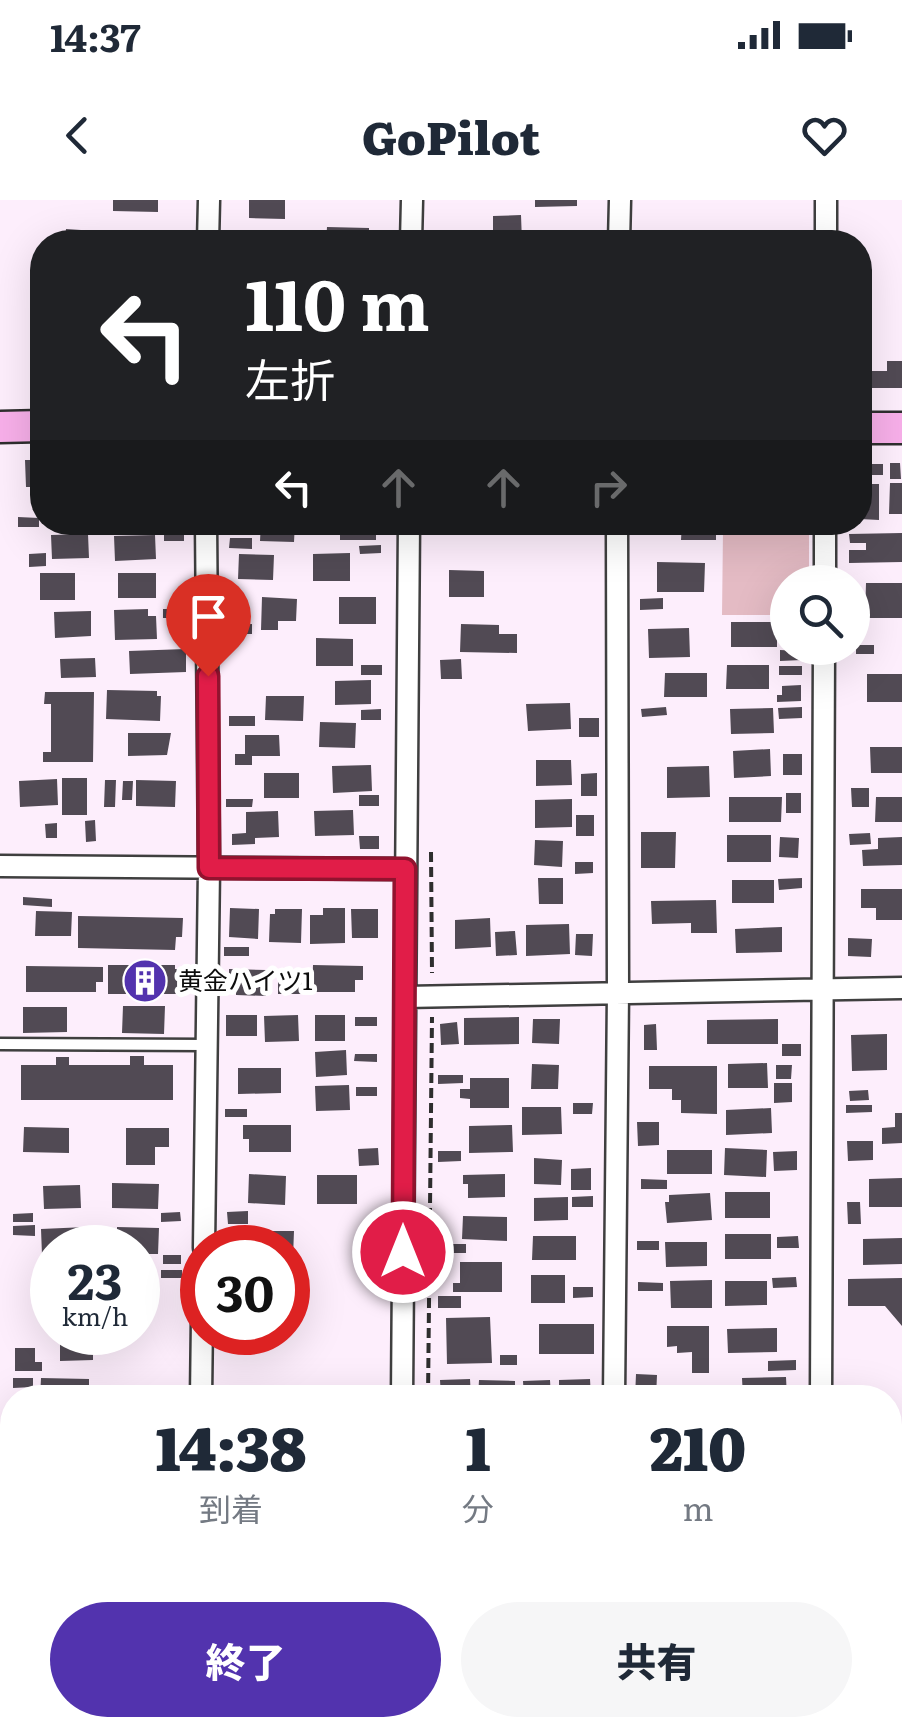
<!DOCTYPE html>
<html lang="ja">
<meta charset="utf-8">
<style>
body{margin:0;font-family:Literata,"Noto Sans JP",serif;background:#f6f6f7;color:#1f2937;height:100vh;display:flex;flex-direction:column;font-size:38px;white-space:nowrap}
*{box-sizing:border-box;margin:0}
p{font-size:32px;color:#747a83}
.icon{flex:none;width:55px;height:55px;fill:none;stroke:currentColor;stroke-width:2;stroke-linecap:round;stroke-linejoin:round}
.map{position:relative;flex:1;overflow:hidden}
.side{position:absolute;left:0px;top:1185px;width:902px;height:352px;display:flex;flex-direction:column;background:#fff;border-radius:40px 40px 0 0;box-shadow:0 10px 40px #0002}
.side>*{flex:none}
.hud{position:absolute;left:30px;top:30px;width:842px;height:305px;border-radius:40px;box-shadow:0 10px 40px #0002;background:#202124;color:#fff;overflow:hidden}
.fabs{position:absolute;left:770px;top:365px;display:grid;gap:20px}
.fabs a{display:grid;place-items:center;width:100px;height:100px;border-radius:50%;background:#fff;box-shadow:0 10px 40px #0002;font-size:50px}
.speed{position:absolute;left:30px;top:1025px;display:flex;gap:20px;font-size:50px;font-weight:700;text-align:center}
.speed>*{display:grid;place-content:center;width:130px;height:130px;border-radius:50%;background:#fff;box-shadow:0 10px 40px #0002;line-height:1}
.speed small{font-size:25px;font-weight:400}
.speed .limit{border:15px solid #d22;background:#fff;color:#111}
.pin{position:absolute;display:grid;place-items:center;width:85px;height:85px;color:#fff;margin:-102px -42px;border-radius:50% 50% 50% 0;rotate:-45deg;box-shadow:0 0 10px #0007}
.pin .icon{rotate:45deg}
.me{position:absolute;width:110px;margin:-55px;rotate:0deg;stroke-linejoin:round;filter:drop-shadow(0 0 8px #0008)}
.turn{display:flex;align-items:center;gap:35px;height:210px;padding:0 50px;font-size:45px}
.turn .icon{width:130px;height:130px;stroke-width:2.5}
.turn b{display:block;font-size:70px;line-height:85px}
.lanes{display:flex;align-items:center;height:95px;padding:0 50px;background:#0003;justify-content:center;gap:50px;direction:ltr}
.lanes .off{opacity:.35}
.eta{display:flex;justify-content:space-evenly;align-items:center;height:170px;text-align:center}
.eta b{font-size:60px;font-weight:800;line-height:70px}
.primary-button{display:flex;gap:20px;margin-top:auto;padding:20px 50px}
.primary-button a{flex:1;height:115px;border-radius:60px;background:#5233ae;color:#fff;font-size:40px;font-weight:800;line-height:115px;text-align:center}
.primary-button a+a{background:#f6f6f7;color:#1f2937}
.status{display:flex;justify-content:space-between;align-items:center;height:70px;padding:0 50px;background:#fff;direction:ltr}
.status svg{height:28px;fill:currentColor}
header{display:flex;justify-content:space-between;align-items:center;height:130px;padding:0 50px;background:#fff;font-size:45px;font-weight:800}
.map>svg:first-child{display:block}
</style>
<div class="status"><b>14:37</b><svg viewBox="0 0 49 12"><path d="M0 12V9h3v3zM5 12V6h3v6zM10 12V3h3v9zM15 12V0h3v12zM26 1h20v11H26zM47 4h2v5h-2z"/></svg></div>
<header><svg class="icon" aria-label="back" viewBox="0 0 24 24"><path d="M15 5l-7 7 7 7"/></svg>GoPilot<svg class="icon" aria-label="heart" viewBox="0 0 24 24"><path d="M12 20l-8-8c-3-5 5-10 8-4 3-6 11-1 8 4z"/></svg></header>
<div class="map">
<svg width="902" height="1536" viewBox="0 0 902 1536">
<rect width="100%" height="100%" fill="#fdeefc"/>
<path fill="#e4bbc4" d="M723,331H809V382H788L787,415H722Z
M890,1460H902V1536H840L839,1525H890Z"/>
<path fill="#514a54" d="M113,0H158V12L113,11Z
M249,0H285V19L249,18Z
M535,0H577V6L535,7Z
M521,15L522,42H493V16Z
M327,27L369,28V42H326Z
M66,29L81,30L80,42H65Z
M258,32H303V42H258Z
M38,111H42V147H37Z
M887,161H902V188H861V171H887Z
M25,260H42V287H26Z
M890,263H900L901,279H890Z
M862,264H883V275H863Z
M890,283H902V314H889Z
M860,284H879V320L860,319Z
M18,317L39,318V327H18Z
M261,322H295L294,342L260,341Z
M340,322H376V340H340Z
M682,322H716V340H681Z
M184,330V341H164V331Z
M902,333V362L849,363V350H866V343H850L849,334Z
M88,334L89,358L52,359L51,335Z
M155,335L156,359L115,361L114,336Z
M230,338H252V349L229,348Z
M381,345V353L360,354L359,346Z
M46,353V366L29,367V354Z
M350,353V381H313V354Z
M239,354L274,355L273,380L238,379Z
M657,362L705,363L704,392H657Z
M449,370L484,371V397H449Z
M40,373H75V400H40Z
M118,373H156V398H118Z
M866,383H902V418H865Z
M262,397L297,399L296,421H278V430H261Z
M339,397H376V424H339Z
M663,398V409L640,410V399Z
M148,409V416H156L157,439L115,440L114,410Z
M163,409H181V418H163Z
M91,411V436L55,438L54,412Z
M731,422H777V447H731Z
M252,424V434H226V425Z
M461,424L499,425V434H517V453L460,452Z
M689,428L690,457L649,458L648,429Z
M316,438L353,439V466H316Z
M856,445H874V454H856Z
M186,449V472L130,474L129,451Z
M780,450L802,451V460L780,461Z
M95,458L96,477L61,478L60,459Z
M461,459L462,479H441L440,460Z
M361,465H382V475H361Z
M727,465H769V489H726Z
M779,466H802V475H779Z
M665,473H707V497H664Z
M867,474H902V502H867Z
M371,480V504L335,505V481Z
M801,485V501L777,502V495H782V486Z
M107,490L157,491V496H161L160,521L106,519Z
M45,492H94L93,562H43V552H51V504H44Z
M266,496H304L303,521L265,520Z
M570,503L571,529L528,531L526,504Z
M666,507L667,515L642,517L641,509Z
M802,507V518L779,519L778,508Z
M773,508L774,533L731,534L730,509Z
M381,509V520H361V510Z
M229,516H255V526H229Z
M579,518H599V537H579Z
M320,522L356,523L355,548L319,547Z
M128,533H171L167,555L128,556Z
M245,535H279L280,556H252V565H235V554H245Z
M870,547H902V573H871Z
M770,549L771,576L734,578L733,551Z
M783,554H802V575H783Z
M536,560H571L572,585L536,586Z
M371,565L372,591L333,593L332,566Z
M709,566L710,597L667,598V567Z
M264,573H299V598H264Z
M597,573V596H581V574Z
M62,578H87V615H62Z
M57,579L58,605L20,607L19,581Z
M105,580H116L115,607H104Z
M136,580L176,581L175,607L136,606Z
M123,581H133L132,600H122Z
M851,588H869V607H852Z
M786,593H801V613H786Z
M359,595H379V606H359Z
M729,597H782L781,622H729Z
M876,597H902V622H875Z
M226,599H253L252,607H226Z
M572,599V627L535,628V600Z
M353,610L354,635L315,636L314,611Z
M278,611L279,637L255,638V644L232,645V634L246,633V612Z
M576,615H594V636H576Z
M95,620L96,641L86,642L85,621Z
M57,623V638H46L45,624Z
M641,632H676L675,668H641Z
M870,633L871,644L850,645L849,634Z
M727,635H771V662H727Z
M359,636H379V649H360Z
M780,637L799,638L798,658L779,657Z
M902,637V665L863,666L862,650L878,649V638Z
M535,640L563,641L562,667L534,665Z
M575,662H593V673L575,674Z
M538,678H563V704H539Z
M802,678V688L779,690L778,679Z
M732,680H774V703H732Z
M861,689H902V720H876V708H861Z
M23,697L52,699V707L23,705Z
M716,700L717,733H691V723L652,724L651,701Z
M230,708L259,709L258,739L229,737Z
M323,708H345V743L310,744V715H323Z
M275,709H302L301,743L269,742L270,714H275Z
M351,709H378V738H352Z
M36,711L72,712L71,736H35Z
M78,716L183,718L182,737H176L175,750L78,748Z
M490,718L491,747L455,749V720Z
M569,724L570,754L526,756V725Z
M782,727V752L736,753L735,729Z
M515,731L517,755L496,756L495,732Z
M576,734H593L592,756L575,755Z
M848,738L872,739L871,757L848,756Z
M224,747H249V756H224Z
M108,765H175V769H181V794H108Z
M313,765L363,766V780H355V792H312Z
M26,766L103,767V782H96V792H26Z
M229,769L266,770V796L236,795V784H229Z
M278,770H302L301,794H278Z
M123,806H165L164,834L122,833Z
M23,807H67V832L23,833Z
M226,815H257V836H226Z
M298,815L299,841L265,842L264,816Z
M315,815H345V841H315Z
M355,817H377V826H355Z
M519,817V844L464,845V818Z
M533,819H560L559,844L532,843Z
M778,819V844H707V820Z
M457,822L459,844L441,845L440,824Z
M656,824L657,850H644V825Z
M887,834V870L852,871L851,835Z
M782,844H801V856H782Z
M346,850L347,875L316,877L315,852Z
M355,854H377V862L354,861Z
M130,856H144V865H173V900H21V865H56V857H69V865H130Z
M767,863L768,888H728V864Z
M532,864L559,865L558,889H531Z
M776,865H792L791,879H776Z
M649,866H717V914L681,913V900H672V889H649Z
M238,868H281V893L238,894Z
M438,875H463V883L438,884Z
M470,878H509V908H470V899L460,898V889H470Z
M774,883H792V902L774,903Z
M349,885L350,910L316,911L315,886Z
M356,887H377V896H356Z
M868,890L869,900L850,901L849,891Z
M573,903H593L592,914H573Z
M846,905H872V912L846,913Z
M522,907H561L562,934L522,935Z
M771,908L772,933L726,935V910Z
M225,909H247V917H225Z
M895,913H902V943L882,944V928L895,927Z
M637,922H659V945L638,946Z
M243,925H291V952H249V939H243Z
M512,925L513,952L469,953V926Z
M24,927L69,928V953L23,952Z
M126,928H169V947H155V965H126Z
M847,941H873V960L848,961Z
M378,948L379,965L359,966L358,949Z
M725,948L767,950L766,977L724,975Z
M667,950H712V974H667Z
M438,951H461V961L438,962Z
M797,951V970L774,971L773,952Z
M534,958L562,960L561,985L534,984Z
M591,968V990H571V969Z
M249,974L286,976L285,1005L248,1003Z
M505,974V997L468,998V984H463V975Z
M317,975H357V1004H317Z
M902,978V1007H869V979Z
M641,979L667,980V989H641Z
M112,983L159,984L158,1009L112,1008Z
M80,985L81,1008L44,1009L43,986Z
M725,992H770V1018H725Z
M710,993L712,1020L667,1023L665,1002H669V995Z
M593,996V1007H572V997Z
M568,997V1020L534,1021V998Z
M847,1002H860L861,1024H848Z
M248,1011V1024H228L227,1012Z
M180,1012L181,1021L161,1022V1013Z
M33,1013V1022H13V1014Z
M463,1016L507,1017V1041L462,1039Z
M35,1025V1036L13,1035V1026Z
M86,1027V1048H52V1054L42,1055L41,1029Z
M117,1027L159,1028L158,1054H138V1048H117Z
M252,1031H294L293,1057H288V1048H252Z
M725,1034H771V1059H725Z
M533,1036H576V1060H532Z
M798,1036L799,1048H777V1037Z
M902,1038V1064L863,1065V1039Z
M637,1041H659V1050H637Z
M665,1042H707V1066L666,1067Z
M437,1044H466V1053H437Z
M163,1055H181V1064H163Z
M460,1062H502V1092H453V1083H460Z
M138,1068H153V1097H138Z
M161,1070H182V1078H161Z
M36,1074H52V1097H36Z
M531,1075H565V1103H531Z
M796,1077L797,1087L773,1088L772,1078Z
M902,1078V1126L885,1106H848V1079Z
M712,1080V1108H671L670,1081Z
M725,1081H767V1105L725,1106Z
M638,1082L663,1083V1091H638Z
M573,1087H593V1097L573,1098Z
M288,1088H297V1114H288Z
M438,1096H461V1108H438Z
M490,1117L492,1163L447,1164L446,1118Z
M539,1124H594V1154H539Z
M667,1126H709V1173H692V1152L677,1153V1146L667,1147Z
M777,1128V1152L728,1153L727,1129Z
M60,1132H93V1160L60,1161Z
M15,1148H35V1162H42V1171H15Z
M500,1155H517V1165H500Z
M796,1160V1170L768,1171V1161Z
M636,1174L657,1175L656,1198H635Z
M786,1177L787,1198H743L742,1178Z
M13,1178H33V1187L13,1188Z
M41,1178L89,1179V1198H40Z
M470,1179L471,1198H441L440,1180Z
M590,1179L591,1198H559V1180Z
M479,1180L515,1181V1198H478Z
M550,1180L551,1198H524L523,1181Z
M278,1189V1198H240V1190Z
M320,1192H368V1198H320Z
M890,1229H897V1257L890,1256Z
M890,1358H902V1386H890Z
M545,1525H585V1536H545Z
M655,1525H705V1536H655Z
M727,1525H785V1536H727Z
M315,1531H350V1536H315Z"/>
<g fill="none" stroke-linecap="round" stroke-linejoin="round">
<defs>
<path id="lane" d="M0,844L207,845"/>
<path id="street" d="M826,0V42
M208,42L209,0
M411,42L412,0
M619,42L620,0
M825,382V322
M0,666L405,669
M405,797L902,788
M204,1048L209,668L206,322
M201,1198L202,1118
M402,1198L409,322
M614,1198L618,792L617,322
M821,1198L824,448
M0,1317H12
M890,1322H902
M402,1525V1536
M196,1536L197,1525
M611,1536V1525
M818,1536V1525"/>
<path id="secondary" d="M0,227L42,226
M860,228H902"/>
</defs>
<use href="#lane" stroke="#3f3f3f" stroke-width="15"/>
<use href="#street" stroke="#3f3f3f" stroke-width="25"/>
<use href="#secondary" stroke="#2e2e2e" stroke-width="35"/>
<path stroke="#2e2e2e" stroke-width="4" stroke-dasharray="10 5" stroke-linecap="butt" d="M431,652L432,773
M428,1198L432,817"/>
<use href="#lane" stroke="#fff" stroke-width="10"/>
<use href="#street" stroke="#fff" stroke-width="20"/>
<use href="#secondary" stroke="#f7afe9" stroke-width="30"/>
</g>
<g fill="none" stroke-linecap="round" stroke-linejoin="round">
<defs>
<path id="route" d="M208,476L209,668L405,669L403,1052"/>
</defs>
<use href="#route" stroke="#92132f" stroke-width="25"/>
<use href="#route" stroke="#e11d48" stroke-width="18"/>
</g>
<defs>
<symbol id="building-disc" viewBox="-11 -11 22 22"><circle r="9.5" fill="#5233ae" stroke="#fff"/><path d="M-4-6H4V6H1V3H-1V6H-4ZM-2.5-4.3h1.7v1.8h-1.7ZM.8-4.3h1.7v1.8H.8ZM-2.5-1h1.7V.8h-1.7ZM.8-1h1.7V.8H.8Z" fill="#fff"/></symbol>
</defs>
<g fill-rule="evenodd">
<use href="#building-disc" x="120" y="756" width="50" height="50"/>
</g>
<g text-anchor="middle" stroke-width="10" stroke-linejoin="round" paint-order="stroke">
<g font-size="25" fill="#0c0c0c" stroke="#fff" text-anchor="start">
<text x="178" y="790">黄金ハイツ1</text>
</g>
</g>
</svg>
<div class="fabs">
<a><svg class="icon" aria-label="search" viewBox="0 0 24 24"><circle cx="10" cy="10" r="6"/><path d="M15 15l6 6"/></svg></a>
</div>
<div class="speed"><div>23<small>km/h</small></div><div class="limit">30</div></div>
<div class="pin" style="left:208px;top:476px;background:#d93025"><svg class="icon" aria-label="arrive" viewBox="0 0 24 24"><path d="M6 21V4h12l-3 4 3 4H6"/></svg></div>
<svg class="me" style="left:403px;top:1052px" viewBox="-20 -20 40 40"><circle r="17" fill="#e11d48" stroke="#fff" stroke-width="3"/><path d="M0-11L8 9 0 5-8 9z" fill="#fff"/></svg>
<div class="hud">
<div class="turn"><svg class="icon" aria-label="left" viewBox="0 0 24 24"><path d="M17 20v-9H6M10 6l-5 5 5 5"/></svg><div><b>110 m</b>左折</div></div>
<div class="lanes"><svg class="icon" aria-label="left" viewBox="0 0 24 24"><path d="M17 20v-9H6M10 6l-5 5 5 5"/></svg><svg class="icon off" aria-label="ahead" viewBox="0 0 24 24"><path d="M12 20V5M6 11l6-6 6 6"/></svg><svg class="icon off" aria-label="ahead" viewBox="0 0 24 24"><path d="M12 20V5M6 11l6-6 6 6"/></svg><svg class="icon off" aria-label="right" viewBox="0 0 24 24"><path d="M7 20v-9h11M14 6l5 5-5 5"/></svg></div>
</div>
<section class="side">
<div class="eta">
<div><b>14:38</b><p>到着</p></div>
<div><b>1</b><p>分</p></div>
<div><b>210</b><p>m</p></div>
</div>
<div class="primary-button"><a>終了</a><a>共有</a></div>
</section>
</div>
